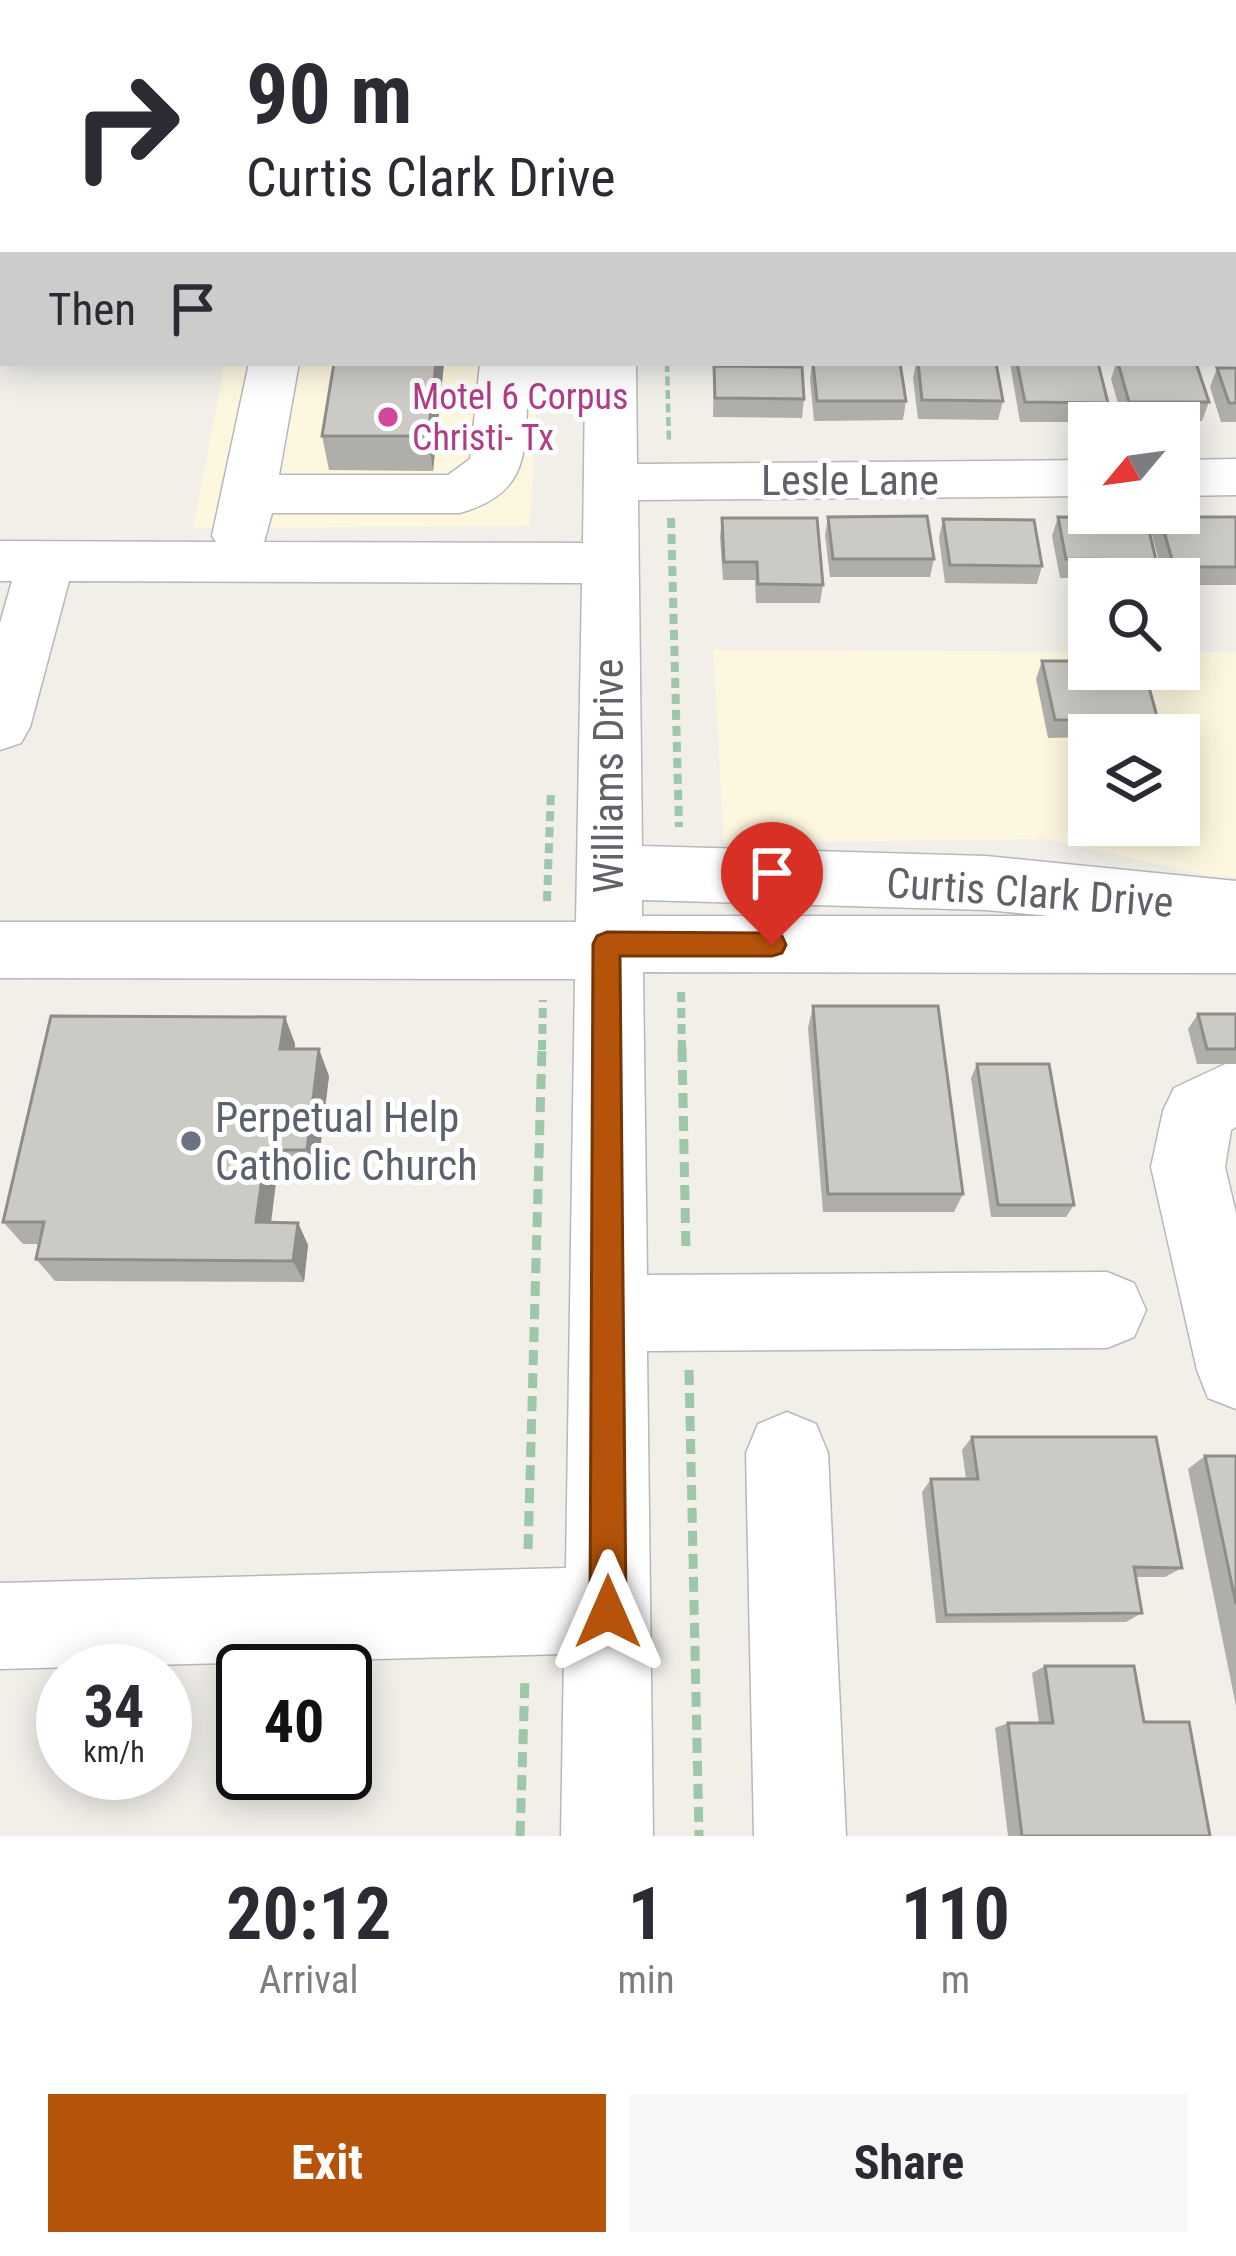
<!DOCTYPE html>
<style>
body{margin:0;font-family:"Roboto Condensed",sans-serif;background:#f7f7f7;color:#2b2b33;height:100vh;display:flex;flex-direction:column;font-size:45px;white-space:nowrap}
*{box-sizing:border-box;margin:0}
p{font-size:39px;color:#7c7c81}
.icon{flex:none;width:66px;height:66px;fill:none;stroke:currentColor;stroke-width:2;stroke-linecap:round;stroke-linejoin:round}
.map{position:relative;height:1836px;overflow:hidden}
.details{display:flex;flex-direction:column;background:#fff;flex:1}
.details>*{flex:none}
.guide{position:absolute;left:0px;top:0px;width:1236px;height:366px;box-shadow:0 6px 30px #0003;background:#fff;color:#2b2b33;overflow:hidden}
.needle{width:78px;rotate:241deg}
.tools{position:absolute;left:1068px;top:402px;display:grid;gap:24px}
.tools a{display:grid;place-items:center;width:132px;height:132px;border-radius:0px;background:#fff;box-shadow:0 6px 30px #0003;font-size:60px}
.speed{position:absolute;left:36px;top:1644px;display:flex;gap:24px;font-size:60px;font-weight:700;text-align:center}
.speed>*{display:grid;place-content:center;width:156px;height:156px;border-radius:50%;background:#fff;box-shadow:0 6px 30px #0003;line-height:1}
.speed small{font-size:30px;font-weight:400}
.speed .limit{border:6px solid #111;border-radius:18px;background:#fff;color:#111}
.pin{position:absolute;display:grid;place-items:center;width:102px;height:102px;color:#fff;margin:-123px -51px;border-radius:50% 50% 50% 0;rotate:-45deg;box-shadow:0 0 12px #0007}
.pin .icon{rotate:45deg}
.me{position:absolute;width:132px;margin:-66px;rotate:0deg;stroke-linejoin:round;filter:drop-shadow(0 0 9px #0008)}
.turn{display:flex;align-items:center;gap:42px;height:252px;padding:0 48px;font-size:54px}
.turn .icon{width:156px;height:156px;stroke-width:2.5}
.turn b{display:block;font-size:84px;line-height:102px}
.then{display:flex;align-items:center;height:114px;padding:0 48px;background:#0003;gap:24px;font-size:45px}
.eta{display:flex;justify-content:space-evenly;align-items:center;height:204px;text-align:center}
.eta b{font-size:72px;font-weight:700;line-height:84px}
.button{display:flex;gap:24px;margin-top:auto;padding:24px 48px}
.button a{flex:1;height:138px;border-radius:0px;background:#b45309;color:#fff;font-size:48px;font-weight:700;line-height:138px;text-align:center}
.button a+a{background:#f7f7f7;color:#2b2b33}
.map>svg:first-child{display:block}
</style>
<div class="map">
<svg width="1236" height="1836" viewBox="0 0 1236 1836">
<rect width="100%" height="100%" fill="#f1efe8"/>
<path fill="#fef7e0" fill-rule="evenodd" d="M225,363H539L530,526L193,528Z
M713,650L1089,652V669H1179V652H1236V877L1211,876L1046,839L724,843ZM1089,735H1179V825H1089Z"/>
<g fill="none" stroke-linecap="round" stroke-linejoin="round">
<defs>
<path id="minor" d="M103,0H143L102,3Z
M500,0H540V3H500Z
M591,0H631V3H591Z
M710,0H750V3H710Z
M842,0H882V3H842Z
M1037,0H1077L1078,3H1038Z
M1151,0H1191L1192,3H1152Z
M1218,0H1236V19L1233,3H1216Z
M0,34H3V58H0Z
M1233,196H1236V224H1233Z
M0,243H3V271H0Z
M249,363H299L279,475H448L470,459L480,363H636L637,464L1089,460V496L638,500L642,846L986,856L1236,881V973L643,972L647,1275L1107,1272L1134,1283L1146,1310L1134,1337L1107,1348L647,1351L653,1836H561L564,1654L0,1669V1583L566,1568L575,979L0,978V922H576L582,583L69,581L30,727L21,743L0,750V623L12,581H0V541L216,542L212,536ZM528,386L585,387L583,543L264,542L272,513H460C533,492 524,449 528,386ZM642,900L986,910L1050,916H642Z
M1236,459V495L1179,496V460Z
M1236,1059V1127L1231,1130L1225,1167L1236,1213V1409L1208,1398L1197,1370L1151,1167L1163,1111L1174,1088Z
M787,1412L816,1424L828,1453L846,1836H754L746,1453L758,1424Z"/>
</defs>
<use href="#minor" stroke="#b5b8bc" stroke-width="3"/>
<path stroke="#9cc7a9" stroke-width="4.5" stroke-dasharray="9 4.5" stroke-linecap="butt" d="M667,363L669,443"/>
<path stroke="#9cc7a9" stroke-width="8" stroke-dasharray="10 6" stroke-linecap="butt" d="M671,518L679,827
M547,901L551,790
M681,992L682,1050
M542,1050L543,1000"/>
<path stroke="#9cc7a9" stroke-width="9" stroke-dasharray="15 8" stroke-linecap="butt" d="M682,1047L686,1253
M689,1370L699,1836
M528,1549L542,1047
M520,1836L525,1678"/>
<use href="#minor" fill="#fff" fill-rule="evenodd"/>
</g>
<path fill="#afaea9" d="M0,0H79L78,3H3V23H0Z
M1233,29H1236V73H1233Z
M0,124H3V212H0Z
M1233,126H1236V172H1233Z
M1233,237H1236V290H1233Z
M444,363L433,471L329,470L322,436Z
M812,363L906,401L903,420L814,421L810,379Z
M916,363H996L1003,401L998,420L918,419L913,378Z
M1010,363H1098L1108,403L1102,422H1020Z
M1116,363H1196L1209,402L1202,421H1123L1111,379Z
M714,366L804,399L802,418L713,417Z
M1217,368H1236V422H1221L1210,387Z
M828,517L934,559L930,577H830L825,535Z
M1058,517L1156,560L1148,578H1060L1052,536Z
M1160,517H1236V585H1179V579H1164L1152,535Z
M722,518L823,585L820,603H756L755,580H723L720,537Z
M943,519L1042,566L1037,584L945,583L939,538Z
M1042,661L1158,720L1150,735H1089V737L1048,738L1036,679Z
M813,1006L963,1194L954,1212H823L808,1028Z
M1198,1014H1236V1064H1197L1188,1029Z
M285,1017L295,1044L294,1049L329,1076L317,1174H277L271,1223H298L308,1245L304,1282L55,1281L36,1259L39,1244H23L3,1222Z
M977,1064L1074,1205L1066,1217H991L971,1078Z
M972,1437L1182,1568L1165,1577H1135L1142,1613L1126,1622L936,1623L922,1492L931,1479H966L962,1450Z
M1205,1456H1236V1706L1188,1469Z
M1045,1666L1144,1722L1210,1836H1008L995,1728L1008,1723H1039L1032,1673Z"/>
<path fill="#8f8d8a" d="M436,363H444L433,471L428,436Z
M285,1017L295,1044L291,1075L280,1049Z
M319,1049L329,1076L317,1174L307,1150Z
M266,1150L277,1174L268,1245L256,1222Z
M298,1223L308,1245L304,1282L293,1261Z"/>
<path fill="#cccac5" stroke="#8f8d8a" stroke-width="3" d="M1233,29H1236V54H1233Z
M0,124H3V177H0Z
M1233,126H1236V153L1233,151Z
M1233,237H1236V271H1233Z
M334,363H436L428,436H322Z
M813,363H900L906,401H817Z
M918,363H996L1003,401L922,400Z
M1017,363H1098L1108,403L1025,402Z
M1118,363H1196L1209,402H1129Z
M714,366L802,367L804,399L715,398Z
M1217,368H1236V403H1229Z
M927,516L934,559H833L828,517Z
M1058,517L1146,518L1156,560L1066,559Z
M1160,517H1236V567H1174Z
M722,518H817L823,585L758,584L757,562H724Z
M943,519L1034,520L1042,566L950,565Z
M1042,661H1089V669H1144L1158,720H1055Z
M813,1006H938L963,1194H828Z
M1198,1014H1236V1049H1207Z
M51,1016L285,1017L280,1049H319L307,1150H266L256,1222L298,1223L293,1261L36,1259L44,1222H3Z
M977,1064H1049L1074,1205H998Z
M972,1437H1156L1182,1568L1134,1567L1142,1613L946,1615L931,1479H978Z
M1205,1456H1236V1604Z
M1045,1666H1134L1144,1722H1189L1210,1836H1022L1008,1723H1053Z"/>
<path fill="#b45309" stroke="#753606" stroke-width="3" d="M607,932L772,933L782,936L786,945L782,953L772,956H620L626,1612L621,1624L608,1629L596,1624L590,1612L593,944L597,936Z"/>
<circle fill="#d1479c" stroke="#fff" stroke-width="4.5" cx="388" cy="417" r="12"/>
<circle fill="#6b7280" stroke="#fff" stroke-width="4.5" cx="191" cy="1141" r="12"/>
<g text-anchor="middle" stroke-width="10" stroke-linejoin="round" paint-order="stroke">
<g font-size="36" fill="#b23c85" stroke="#fff" text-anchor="start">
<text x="412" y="409">Motel 6 Corpus<tspan x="412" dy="41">Christi- Tx</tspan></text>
</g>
<g font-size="42" fill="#5f6368" stroke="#fff">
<text x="850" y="495">Lesle Lane</text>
<text transform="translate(608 776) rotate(-90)" y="15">Williams Drive</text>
<text transform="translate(1030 892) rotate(4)" y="15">Curtis Clark Drive</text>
</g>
<g font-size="42" fill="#5b616d" stroke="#fff" text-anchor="start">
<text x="215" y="1132">Perpetual Help<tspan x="215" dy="48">Catholic Church</tspan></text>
</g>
</g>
</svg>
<div class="tools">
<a><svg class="needle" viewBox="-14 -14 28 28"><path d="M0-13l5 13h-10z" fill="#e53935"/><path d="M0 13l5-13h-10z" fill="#7c7c81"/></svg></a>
<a><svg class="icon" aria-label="search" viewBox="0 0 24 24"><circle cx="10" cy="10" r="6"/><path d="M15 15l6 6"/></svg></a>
<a><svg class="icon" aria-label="layers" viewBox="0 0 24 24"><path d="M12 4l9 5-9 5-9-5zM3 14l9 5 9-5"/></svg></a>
</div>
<div class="speed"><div>34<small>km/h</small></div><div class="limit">40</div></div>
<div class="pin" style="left:772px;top:945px;background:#d93025"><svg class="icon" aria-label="arrive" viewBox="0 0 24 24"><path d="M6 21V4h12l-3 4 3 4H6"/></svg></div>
<svg class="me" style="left:608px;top:1612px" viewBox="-20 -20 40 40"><path d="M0-17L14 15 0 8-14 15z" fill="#b45309" stroke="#fff" stroke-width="4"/></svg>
<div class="guide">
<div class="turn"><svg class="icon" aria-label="right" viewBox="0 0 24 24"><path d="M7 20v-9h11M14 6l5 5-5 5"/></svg><div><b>90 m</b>Curtis Clark Drive</div></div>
<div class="then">Then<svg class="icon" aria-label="arrive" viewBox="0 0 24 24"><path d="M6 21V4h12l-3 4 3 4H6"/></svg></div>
</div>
</div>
<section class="details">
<div class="eta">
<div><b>20:12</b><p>Arrival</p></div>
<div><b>1</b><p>min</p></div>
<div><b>110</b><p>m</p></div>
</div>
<div class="button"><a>Exit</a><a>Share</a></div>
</section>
